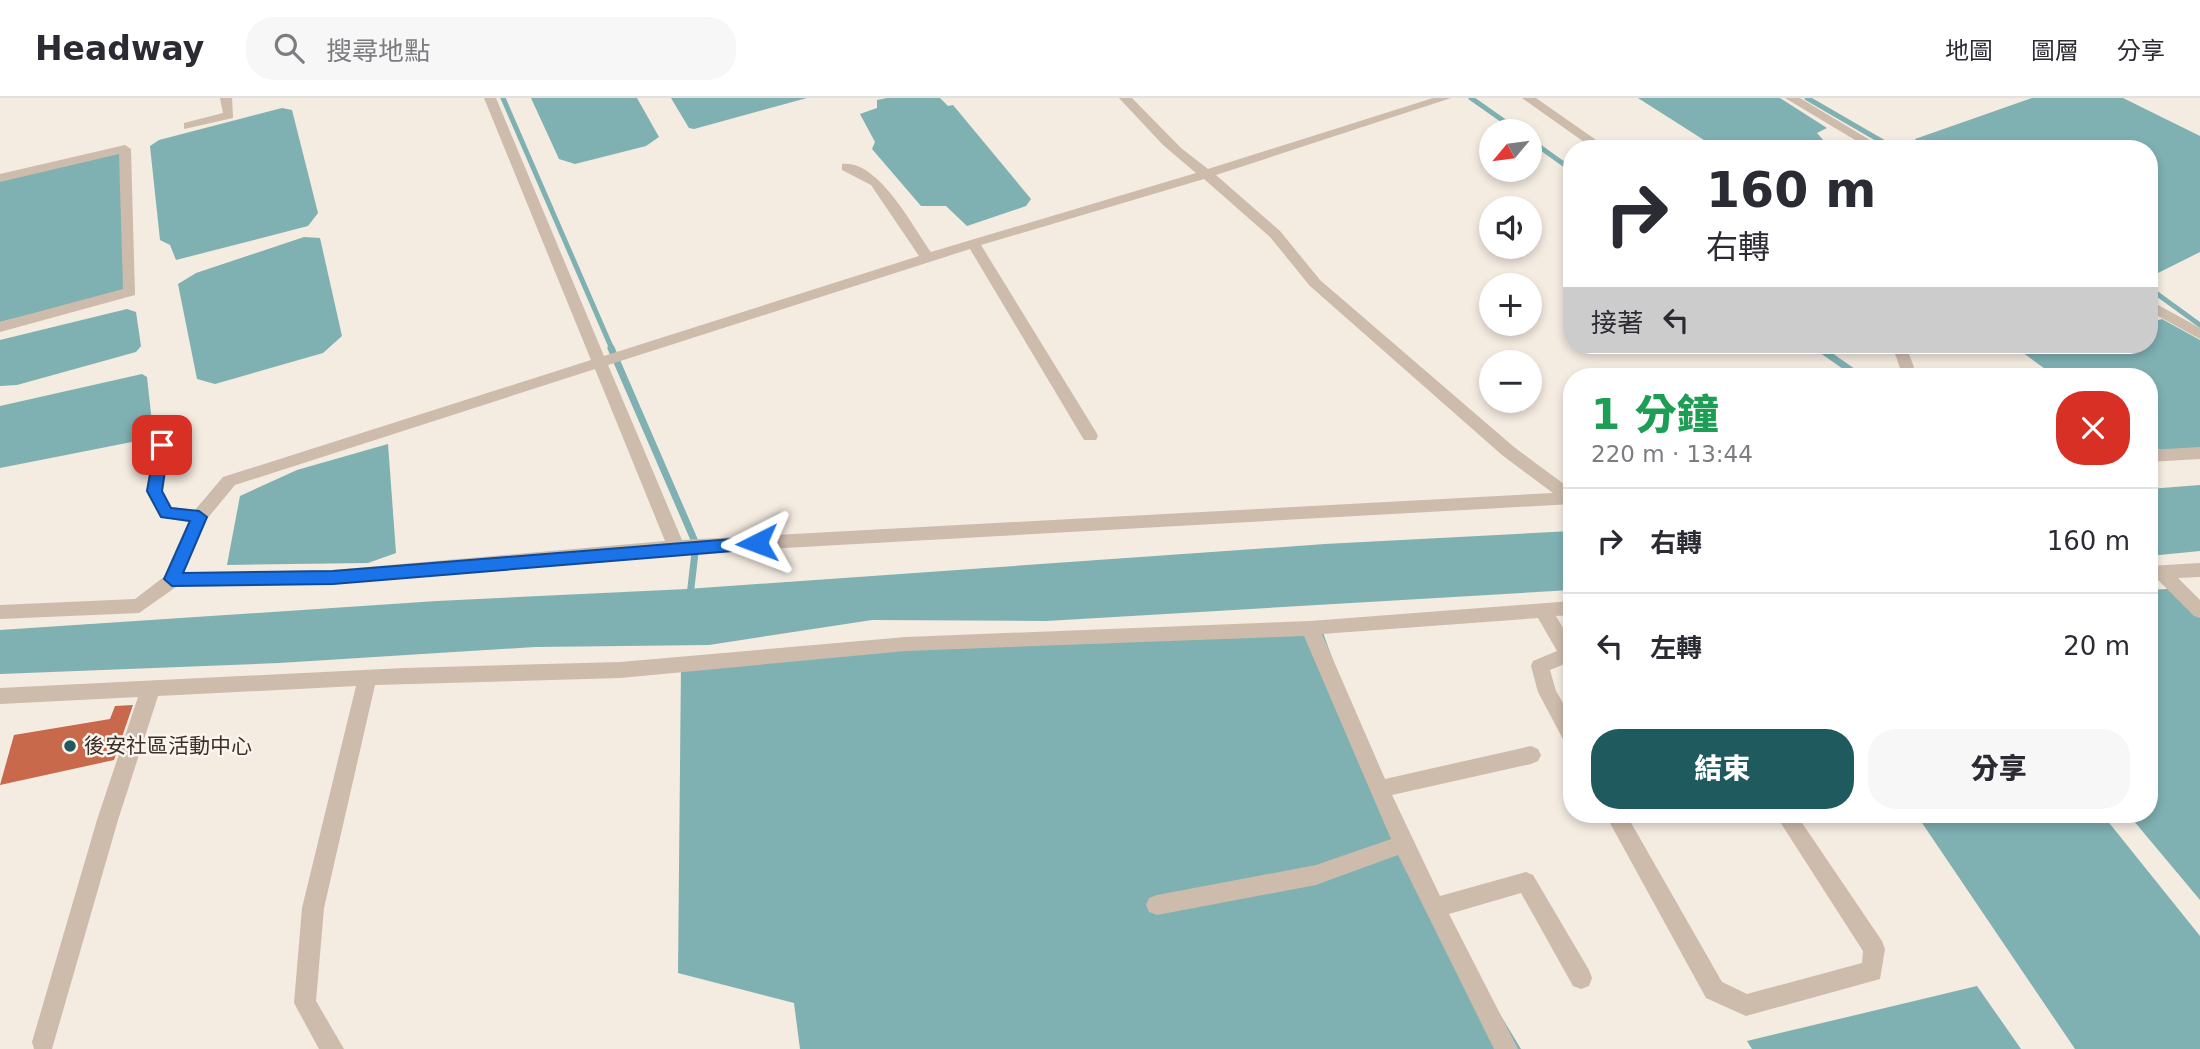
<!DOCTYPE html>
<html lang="zh-TW">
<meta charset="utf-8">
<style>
body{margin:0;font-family:"DejaVu Sans","Noto Sans TC",sans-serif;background:#f7f7f7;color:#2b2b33;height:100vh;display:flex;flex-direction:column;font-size:26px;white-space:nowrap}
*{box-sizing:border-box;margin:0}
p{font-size:23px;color:#7c7c81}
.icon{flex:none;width:38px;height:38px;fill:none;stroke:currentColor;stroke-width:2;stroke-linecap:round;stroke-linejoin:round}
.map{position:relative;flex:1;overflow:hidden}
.side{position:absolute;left:1563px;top:270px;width:595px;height:455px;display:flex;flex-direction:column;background:#fff;border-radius:28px;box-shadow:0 4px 10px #0003}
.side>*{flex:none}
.top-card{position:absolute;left:1563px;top:42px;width:595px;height:214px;border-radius:28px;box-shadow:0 4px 10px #0003;background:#fff;color:#2b2b33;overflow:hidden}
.needle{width:46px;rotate:241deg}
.buttons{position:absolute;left:1479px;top:21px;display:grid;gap:14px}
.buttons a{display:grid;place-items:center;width:63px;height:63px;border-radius:50%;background:#fff;box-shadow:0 4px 10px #0003;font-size:35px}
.pin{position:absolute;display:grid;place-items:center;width:60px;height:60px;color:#fff;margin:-30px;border-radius:14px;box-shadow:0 4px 10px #0006}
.me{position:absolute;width:77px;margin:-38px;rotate:267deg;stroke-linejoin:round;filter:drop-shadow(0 0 5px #0008)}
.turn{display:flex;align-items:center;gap:24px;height:147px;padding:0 28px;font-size:32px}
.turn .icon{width:91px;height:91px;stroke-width:2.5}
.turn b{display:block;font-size:49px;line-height:60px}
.then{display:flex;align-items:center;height:66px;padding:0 28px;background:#0003;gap:14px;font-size:26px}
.round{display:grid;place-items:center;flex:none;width:74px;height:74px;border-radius:28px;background:#f7f7f7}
.overview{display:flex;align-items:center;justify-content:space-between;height:119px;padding:0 28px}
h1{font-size:42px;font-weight:800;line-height:52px;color:#1e9e55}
.button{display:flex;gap:14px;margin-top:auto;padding:14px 28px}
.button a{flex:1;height:80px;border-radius:28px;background:#1f5a5e;color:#fff;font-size:28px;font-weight:800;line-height:80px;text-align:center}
.button a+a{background:#f7f7f7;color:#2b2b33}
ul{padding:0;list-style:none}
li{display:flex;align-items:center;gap:21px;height:105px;padding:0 28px;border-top:2px solid #e1e1e2}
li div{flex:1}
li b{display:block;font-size:26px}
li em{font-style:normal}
header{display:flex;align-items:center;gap:42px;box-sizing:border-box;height:98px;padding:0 35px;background:#fff;border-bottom:2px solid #e1e1e2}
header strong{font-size:33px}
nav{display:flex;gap:38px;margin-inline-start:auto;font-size:24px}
.search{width:490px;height:63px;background:#f7f7f7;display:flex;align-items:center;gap:18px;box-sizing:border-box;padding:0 24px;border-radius:28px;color:#7c7c81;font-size:26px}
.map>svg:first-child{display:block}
</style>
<header>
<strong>Headway</strong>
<div class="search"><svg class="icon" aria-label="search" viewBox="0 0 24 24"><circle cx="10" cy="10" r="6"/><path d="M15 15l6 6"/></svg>搜尋地點</div>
<nav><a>地圖</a><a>圖層</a><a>分享</a></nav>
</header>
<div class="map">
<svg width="2200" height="951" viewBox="0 0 2200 951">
<rect width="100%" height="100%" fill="#f4ebe1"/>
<path fill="#7fb0b2" d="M531,0H637L659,39L646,48L575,66L559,61Z
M671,0H807L694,31L689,30Z
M887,0H940L948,8L953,7L1031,101L1026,108L967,128L946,108H921L872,51L875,44L860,16L877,10V2Z
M1638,0H1780L1827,30L1817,35L1824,43L1799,51H1718Z
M2032,0H2123L2200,38V154L2158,175L2149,173V51L1917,49L1915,41Z
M282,10L292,12L318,115L308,128L176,162L170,147L160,142L150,48L159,42Z
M124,49L126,190L119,195L0,224V77Z
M304,139L320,140L342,238L323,255L215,286L197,281L178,186L196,175Z
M127,211L136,214L141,248L136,254L17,287L0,288V242Z
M2162,221L2200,242V356L2170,357L2149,346V278H2055L2012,247H2149V225Z
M142,276L147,279L153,334L147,341L0,370V308Z
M388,346L396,455L368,465L227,467L240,398L297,372Z
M2200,387V453L2149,458V391Z
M1571,433V492L1046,523L872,522L709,547L535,549L279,565L0,576V532L437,503L687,491L1325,446Z
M2184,490L2200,505V802L2128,716H2149V492Z
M1320,526L1401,753L1521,951H800L794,905L678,875L681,566Z
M1916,716H2102L2200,838V951H2075Z
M1977,888L2021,951H1752L1747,943Z"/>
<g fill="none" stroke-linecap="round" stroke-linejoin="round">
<path stroke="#7fb0b2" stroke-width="5" d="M503,0L612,251
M1471,0L1518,33
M1807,0L1895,51
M1530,42L1572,72
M2149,190L2200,227
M1815,247L1821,251"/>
<path stroke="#7fb0b2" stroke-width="7" d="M611,250L696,446L690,498
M1819,250L1859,278"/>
</g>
<path fill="#c8694b" d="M133,607L114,662L0,687L14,637L110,621L115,608Z"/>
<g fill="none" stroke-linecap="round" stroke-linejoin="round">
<path fill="#cdbbac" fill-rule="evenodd" d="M220,0H232L233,20L184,31V25L223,15Z
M484,0H496L604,258L919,158L871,87L842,72V66C878,61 913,129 931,154L1196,75L1163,47L1119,0H1132L1181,50L1208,71L1433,0H1451L1216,77L1280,133L1320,182L1514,349L1572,392V406L676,456L333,486L176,489L139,515L0,521V507L135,501L165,478L188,424L160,419L146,393L156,343H168L170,347L162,393L171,409L195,412L223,379L591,262ZM1204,81L1270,139L1310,188L1502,357L1553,395L682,442L608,267L970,151L1084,342H1096L1098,338L1096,334L981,147ZM595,271L665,443L333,472L184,475L206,422L235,387Z
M1522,0H1536L1609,51H1594Z
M1785,0H1800L1885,51H1870Z
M125,47L131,51L135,197L0,234V224L123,191L119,56L0,84V76Z
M2149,202L2200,230V241L2149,213Z
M1888,247L1906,248L1914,269L1911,273H1901L1894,253Z
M2200,349V361L2149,364V352Z
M2200,465V479L2178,480L2200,502V520L2194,518L2157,481L2149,482V468Z
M1572,503V517L1556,518L1572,545V563L1550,572L1556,593L1572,620V647L1565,645L1538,594L1531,568L1533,563L1557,553L1538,520L1322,536L1385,681L1531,648L1538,651L1541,657L1538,663L1531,666L1392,697L1440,798L1526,774L1533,777L1589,872L1592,880L1589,888L1581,891L1573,888L1521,795L1449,816L1518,951H1494L1398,757L1316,787L1157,817L1149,814L1146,807L1149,800L1157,797L1316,767L1391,741L1304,538L906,553L620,580L375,587L324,810L316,903L344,951H319L294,905L302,810L356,588L158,598L118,722L54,944L52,951H34L32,944L97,722L138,599L0,606V590L404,570L620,564L906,539L1310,523Z
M1605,716H1626L1722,884L1747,896L1862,865L1863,853L1775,716H1796L1882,843L1885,851L1880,881L1746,918L1706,900Z"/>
</g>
<path fill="#1a73e8" stroke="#114b97" stroke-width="2" d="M162,342L169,347L162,393L171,410L199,413L207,419L183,475L333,473L757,439L765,445L757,451L333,486L172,488L164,481L190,423L161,419L147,393L155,347Z"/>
<circle fill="#1f5a5e" stroke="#fbf5ee" stroke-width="2.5" cx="70" cy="648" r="7"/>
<g text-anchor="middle" stroke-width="5" stroke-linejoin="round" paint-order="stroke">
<g font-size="21" fill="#3b302b" stroke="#fbf5ee" text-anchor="start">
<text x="84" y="655">後安社區活動中心</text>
</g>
</g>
</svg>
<div class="buttons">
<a><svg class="needle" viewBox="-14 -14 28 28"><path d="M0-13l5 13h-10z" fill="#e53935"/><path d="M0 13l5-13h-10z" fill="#7c7c81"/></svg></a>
<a><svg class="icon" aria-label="sound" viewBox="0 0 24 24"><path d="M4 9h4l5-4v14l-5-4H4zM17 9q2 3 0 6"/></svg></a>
<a>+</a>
<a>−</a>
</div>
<div class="pin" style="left:162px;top:347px;background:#d93025"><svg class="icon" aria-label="arrive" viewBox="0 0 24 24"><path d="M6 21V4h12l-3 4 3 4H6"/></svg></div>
<svg class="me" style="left:757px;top:445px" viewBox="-20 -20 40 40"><path d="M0-17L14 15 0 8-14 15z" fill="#1a73e8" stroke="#fff" stroke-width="4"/></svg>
<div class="top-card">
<div class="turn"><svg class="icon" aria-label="right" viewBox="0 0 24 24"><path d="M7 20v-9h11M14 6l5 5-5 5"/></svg><div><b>160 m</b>右轉</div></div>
<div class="then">接著<svg class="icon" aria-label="left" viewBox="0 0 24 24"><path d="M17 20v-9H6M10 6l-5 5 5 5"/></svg></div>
</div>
<section class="side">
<div class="overview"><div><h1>1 分鐘</h1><p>220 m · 13:44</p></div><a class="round" style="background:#d93025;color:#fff"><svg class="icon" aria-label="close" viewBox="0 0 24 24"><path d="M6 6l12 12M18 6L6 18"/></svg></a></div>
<ul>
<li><svg class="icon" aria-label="right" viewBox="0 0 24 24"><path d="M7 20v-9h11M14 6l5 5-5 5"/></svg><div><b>右轉</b></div><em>160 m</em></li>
<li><svg class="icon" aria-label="left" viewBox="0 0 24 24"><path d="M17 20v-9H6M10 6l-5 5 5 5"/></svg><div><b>左轉</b></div><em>20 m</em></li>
</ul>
<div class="button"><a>結束</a><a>分享</a></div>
</section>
</div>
